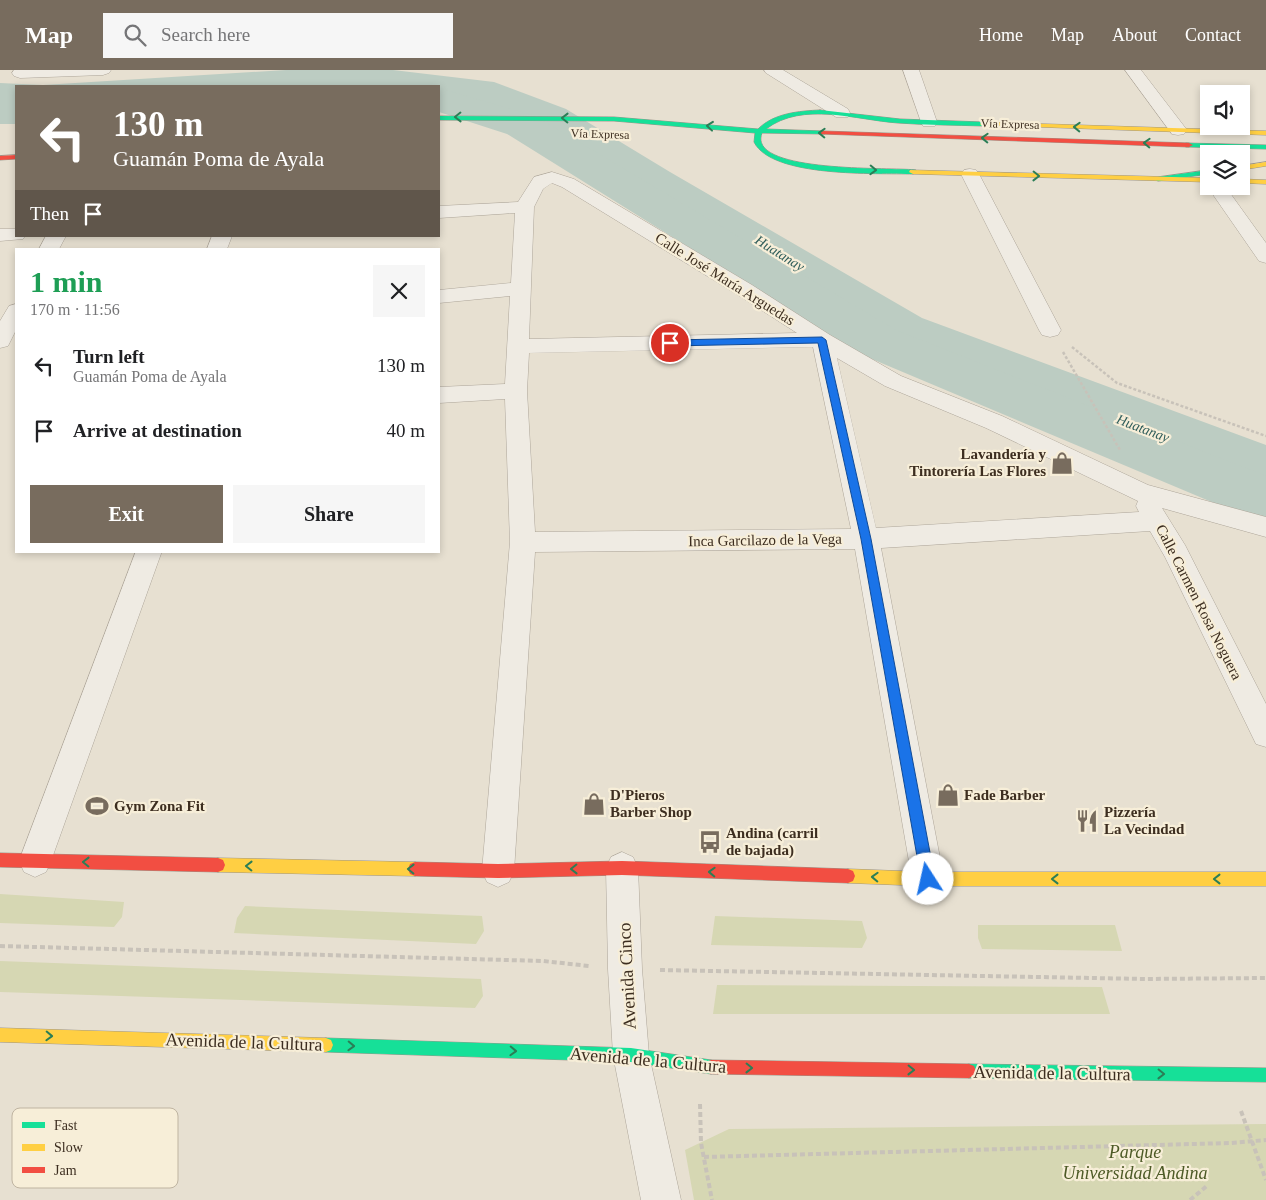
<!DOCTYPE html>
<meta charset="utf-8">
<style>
body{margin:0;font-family:Georgia,serif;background:#f6f6f6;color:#202124;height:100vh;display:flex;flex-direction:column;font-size:19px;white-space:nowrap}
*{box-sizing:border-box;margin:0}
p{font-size:16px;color:#757577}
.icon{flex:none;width:28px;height:28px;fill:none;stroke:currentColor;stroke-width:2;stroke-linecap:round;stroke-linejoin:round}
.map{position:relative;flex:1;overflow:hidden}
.side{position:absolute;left:15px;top:178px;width:425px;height:305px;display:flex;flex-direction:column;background:#fff;border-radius:0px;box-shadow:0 2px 8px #0003}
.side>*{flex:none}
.banner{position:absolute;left:15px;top:15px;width:425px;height:152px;border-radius:0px;box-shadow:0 2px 8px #0003;background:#786c5e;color:#fff;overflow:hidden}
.fabs{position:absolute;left:1200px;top:15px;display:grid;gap:10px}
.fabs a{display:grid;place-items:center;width:50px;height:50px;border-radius:0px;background:#fff;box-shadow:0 2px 8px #0003;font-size:25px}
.pin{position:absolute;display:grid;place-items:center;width:42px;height:42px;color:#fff;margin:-21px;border:2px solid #fff;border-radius:50%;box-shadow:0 1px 5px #0007}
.me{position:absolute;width:55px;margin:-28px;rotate:350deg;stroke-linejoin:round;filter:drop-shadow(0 0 4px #0008)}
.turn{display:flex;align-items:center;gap:18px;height:105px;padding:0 15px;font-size:22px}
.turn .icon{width:65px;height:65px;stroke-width:2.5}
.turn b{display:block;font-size:35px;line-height:42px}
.then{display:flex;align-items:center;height:48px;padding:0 15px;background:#0003;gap:10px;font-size:19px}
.round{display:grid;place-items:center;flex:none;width:52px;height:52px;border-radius:0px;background:#f6f6f6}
.headline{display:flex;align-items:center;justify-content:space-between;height:85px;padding:0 15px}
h1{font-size:30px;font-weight:700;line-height:38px;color:#1e9e55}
.primary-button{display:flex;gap:10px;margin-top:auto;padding:10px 15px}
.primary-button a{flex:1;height:58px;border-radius:0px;background:#786c5e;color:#fff;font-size:20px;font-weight:700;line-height:58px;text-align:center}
.primary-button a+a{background:#f6f6f6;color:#202124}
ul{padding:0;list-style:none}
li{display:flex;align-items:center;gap:15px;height:65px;padding:0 15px}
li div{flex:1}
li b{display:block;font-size:19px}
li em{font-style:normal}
header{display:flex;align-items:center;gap:30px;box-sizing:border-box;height:70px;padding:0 25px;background:#786c5e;color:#fff}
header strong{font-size:24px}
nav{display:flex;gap:28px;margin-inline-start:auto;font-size:18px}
.search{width:350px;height:45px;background:#f6f6f6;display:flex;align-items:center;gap:12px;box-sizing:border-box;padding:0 18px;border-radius:0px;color:#757577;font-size:19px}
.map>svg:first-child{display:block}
</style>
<header>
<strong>Map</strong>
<div class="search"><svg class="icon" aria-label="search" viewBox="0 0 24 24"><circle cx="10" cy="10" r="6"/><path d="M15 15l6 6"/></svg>Search here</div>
<nav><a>Home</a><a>Map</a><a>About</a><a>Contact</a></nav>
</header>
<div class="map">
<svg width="1266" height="1130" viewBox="0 0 1266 1130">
<rect width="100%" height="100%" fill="#e7e0d1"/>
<path fill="#d6d7b3" d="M0,824L124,832L122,847L114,857L0,853Z
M245,836L482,846L484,861L476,874L234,863L237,848Z
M715,846L862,851L867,868L862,878L711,875Z
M978,855H1115L1122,881L982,879L978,868Z
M0,891L481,909L483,926L475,938L0,922Z
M717,915L1102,917L1110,944H713Z
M1266,1054V1130H694L685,1080L729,1059Z"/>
<path fill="#bcccc2" d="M286,0H393L494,12L566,39L670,102L922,248L1266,375V430L878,272L521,55L439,30V16H16V42H0V13L43,15Z"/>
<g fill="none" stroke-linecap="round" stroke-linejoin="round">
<path fill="#bcccc2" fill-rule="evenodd" d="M439,18L535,46L896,260L1266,406V452L1245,446L860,284L507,64L439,42Z
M0,30H16V54H0Z"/>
<defs>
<path id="street" d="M14,0H111L109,3L103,5L20,8L14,6L12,3Z
M764,0H783L848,39L850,43L848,47H836L766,3Z
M903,0H919L937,52L935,56H923L921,52Z
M1125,0H1141L1187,60L1184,64L1178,65L1172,64Z
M970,99L976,100L979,104L1061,260L1058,265L1050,267L1042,265L1039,260L961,104L964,100Z
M552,102L574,109L752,215L830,265L901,306L1002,346L1148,415L1266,447V467L1162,438L1185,475L1266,634V677L1256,674L1165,487L1150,461L881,478L944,809L939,820L928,825L917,820L912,809L855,479L535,482L514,801L509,812L498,817L487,812L482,801L510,472L505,329L439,333V317L505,314L510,226L439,233V220L511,213L515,143L439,148V136L518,132L534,107ZM552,113L562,117L738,225L797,263L529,269L534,137L543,119ZM813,277L851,459L535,462L527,321L529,283ZM837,288L885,316L986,358L1138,431L1136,436L1139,442L876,458Z
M1209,113V116H1225L1266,173V193L1259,191L1207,116Z
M0,159H16V166H25L23,169L0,171Z
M46,166H66L59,179H39Z
M212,166H232L227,179H207Z
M16,234V260L8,276L0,278V251L9,236Z
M136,481H162L51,791L46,802L35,807L24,802L19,791Z
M622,782L633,787L638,798L642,899L649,985L681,1130H641L613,985L608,899L606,798L611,787Z"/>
<path id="fast" d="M820,40L900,49L983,52L986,54L983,56C955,55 926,55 898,53C856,50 803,31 766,59L823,61L825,62V64L762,63C746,104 896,97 916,100L917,102L913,104C877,103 772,108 754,72L755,63L614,51L439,50V46L614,47L758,59C774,43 799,41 820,40Z
M1186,73L1266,75V79L1189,77H1186Z
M1209,100V104L1158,111L1154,109L1158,107Z
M326,968L631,978L711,990L716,992L718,997L716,1002L711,1004L631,992L326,982L321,980L319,975L321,970Z
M969,994L1266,998V1012L969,1008L964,1006L962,1001L964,996Z"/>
<path id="slow" d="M983,52L1266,61V65L981,55L980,54Z
M1266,92V96L1241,100V96Z
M910,100L1209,108V112L913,104L909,102Z
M1241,109L1266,110V114L1241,113Z
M218,788L415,792L420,794L422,799L420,804L415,806L218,802L213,800L211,795L213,790Z
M848,799L928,802H1266V816H928L848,813L843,811L841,806L843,801Z
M0,958L326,968L331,970L333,975L331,980L326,982L0,972Z"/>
<path id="jam" d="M823,61L1189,73L1193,75L1189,77L821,64V62Z
M16,85V89L0,90V86Z
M0,783L218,788L223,790L225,795L223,800L218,802L0,797Z
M622,791L848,799L853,801L855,806L853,811L848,813L622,805L498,808L415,806L410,804L408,799L410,794L415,792L498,794Z
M711,990L969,994L974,996L976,1001L974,1006L969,1008L711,1004L706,1002L704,997L706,992Z"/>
</defs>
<use href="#street" stroke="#ada599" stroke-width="1"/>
<use href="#fast" stroke="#9c958a" stroke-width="1"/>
<use href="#slow" stroke="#9c958a" stroke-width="1"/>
<use href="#jam" stroke="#9c958a" stroke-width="1"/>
<path stroke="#c8c2b9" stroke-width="2.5" stroke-dasharray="3 2" stroke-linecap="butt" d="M1072,277L1117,313L1266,366
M1063,282L1120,380"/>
<path stroke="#c8c2b9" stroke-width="4" stroke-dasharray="5 3" stroke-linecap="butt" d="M0,876L543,891L589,896
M660,900L1145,909L1266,908
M700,1034L701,1073L712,1130
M1241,1041L1266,1110
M704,1087L1231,1073L1266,1070
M1190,1130L1208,1115"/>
<use href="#street" fill="#efebe3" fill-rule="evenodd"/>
<use href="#fast" fill="#16e098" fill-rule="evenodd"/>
<use href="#slow" fill="#ffcf43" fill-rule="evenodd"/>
<use href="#jam" fill="#f24e42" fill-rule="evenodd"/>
</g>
<defs><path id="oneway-chevron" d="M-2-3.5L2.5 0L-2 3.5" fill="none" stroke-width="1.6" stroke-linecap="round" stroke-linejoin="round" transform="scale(1.25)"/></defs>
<g stroke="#2b7e56">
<use href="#oneway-chevron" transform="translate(458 47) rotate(179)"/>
<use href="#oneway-chevron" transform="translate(565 48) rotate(-179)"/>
<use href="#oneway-chevron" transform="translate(710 56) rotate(-174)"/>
<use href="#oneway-chevron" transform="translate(1077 57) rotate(-178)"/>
<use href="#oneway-chevron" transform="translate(822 63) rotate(-178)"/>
<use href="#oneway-chevron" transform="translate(985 68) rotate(-178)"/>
<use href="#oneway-chevron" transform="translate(1147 73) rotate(-178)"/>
<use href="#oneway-chevron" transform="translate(873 100) rotate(2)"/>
<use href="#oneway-chevron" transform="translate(1036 106) rotate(1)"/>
<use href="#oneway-chevron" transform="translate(86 792) rotate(-179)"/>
<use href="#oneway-chevron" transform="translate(249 796) rotate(-179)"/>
<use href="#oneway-chevron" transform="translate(411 799) rotate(-179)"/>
<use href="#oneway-chevron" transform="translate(574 799) rotate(179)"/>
<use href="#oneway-chevron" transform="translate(712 802) rotate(-178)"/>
<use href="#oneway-chevron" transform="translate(875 807) rotate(-178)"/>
<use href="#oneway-chevron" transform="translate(1055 809) rotate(180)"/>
<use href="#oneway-chevron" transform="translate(1217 809) rotate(180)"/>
<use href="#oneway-chevron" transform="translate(49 966) rotate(2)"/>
<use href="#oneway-chevron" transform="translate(351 976) rotate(2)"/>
<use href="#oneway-chevron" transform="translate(513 981) rotate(2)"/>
<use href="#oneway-chevron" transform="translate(749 998) rotate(1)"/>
<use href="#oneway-chevron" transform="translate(911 1000) rotate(1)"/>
<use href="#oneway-chevron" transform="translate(1161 1004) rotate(1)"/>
</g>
<path fill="#1a73e8" stroke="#114b97" d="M822,267L826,270L871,469L935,809L933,814L928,816L923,814L921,809L861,469L818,273L670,276L666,273L670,270Z"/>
<defs>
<symbol id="shop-bare" viewBox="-9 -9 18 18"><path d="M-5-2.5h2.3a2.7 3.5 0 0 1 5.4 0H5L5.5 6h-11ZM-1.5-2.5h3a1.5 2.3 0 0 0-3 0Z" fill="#786c5e" stroke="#f7eed8" stroke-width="2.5" paint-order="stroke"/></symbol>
<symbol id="stadium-bare" viewBox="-9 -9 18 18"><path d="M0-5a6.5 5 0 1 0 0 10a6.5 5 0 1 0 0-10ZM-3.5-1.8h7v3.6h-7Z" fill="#786c5e" stroke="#f7eed8" stroke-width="2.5" paint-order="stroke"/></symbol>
<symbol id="restaurant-bare" viewBox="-9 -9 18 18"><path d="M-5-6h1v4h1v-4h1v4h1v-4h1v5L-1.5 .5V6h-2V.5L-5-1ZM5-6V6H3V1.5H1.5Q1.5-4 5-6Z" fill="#786c5e" stroke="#f7eed8" stroke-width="2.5" paint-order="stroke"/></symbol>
<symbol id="bus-bare" viewBox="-9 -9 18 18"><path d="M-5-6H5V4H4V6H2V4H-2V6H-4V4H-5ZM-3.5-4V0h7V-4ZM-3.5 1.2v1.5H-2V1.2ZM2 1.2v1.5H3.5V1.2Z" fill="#786c5e" stroke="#f7eed8" stroke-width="2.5" paint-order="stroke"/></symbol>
</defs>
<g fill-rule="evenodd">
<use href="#shop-bare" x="1046" y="377" width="32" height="32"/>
<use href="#shop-bare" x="932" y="709" width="32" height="32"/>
<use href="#shop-bare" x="578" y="718" width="32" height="32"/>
<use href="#stadium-bare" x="81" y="720" width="32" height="32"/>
<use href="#restaurant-bare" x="1071" y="735" width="32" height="32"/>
<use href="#bus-bare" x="694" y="756" width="32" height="32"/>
</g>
<g text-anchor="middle" stroke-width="4.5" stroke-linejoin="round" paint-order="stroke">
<g font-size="12" fill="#3d2e20" stroke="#f7eed8">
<text transform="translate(1010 54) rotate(2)" y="4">Vía Expresa</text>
<text transform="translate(600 64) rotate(2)" y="4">Vía Expresa</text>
</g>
<g font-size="14" font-style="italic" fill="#2f5d5a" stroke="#f7eed8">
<text transform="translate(780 183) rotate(32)" y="5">Huatanay</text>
<text transform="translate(1143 358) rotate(21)" y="5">Huatanay</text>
</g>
<g font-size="15" fill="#3d2e20" stroke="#f7eed8">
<text transform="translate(725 209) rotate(32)" y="5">Calle José María Arguedas</text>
<text transform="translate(765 470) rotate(-1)" y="5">Inca Garcilazo de la Vega</text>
<text transform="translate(1199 532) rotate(63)" y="5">Calle Carmen Rosa Noguera</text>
</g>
<g font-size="15" font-weight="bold" fill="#3d2e20" stroke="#f7eed8" text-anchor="start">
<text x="1046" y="389" text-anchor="end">Lavandería y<tspan x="1046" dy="17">Tintorería Las Flores</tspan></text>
<text x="610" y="730">D'Pieros<tspan x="610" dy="17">Barber Shop</tspan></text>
<text x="964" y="730">Fade Barber</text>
<text x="114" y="741">Gym Zona Fit</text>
<text x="1104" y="747">Pizzería<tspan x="1104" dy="17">La Vecindad</tspan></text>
<text x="726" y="768">Andina (carril<tspan x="726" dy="17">de bajada)</tspan></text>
</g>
<g font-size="18" fill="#3d2e20" stroke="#f7eed8">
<text transform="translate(627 906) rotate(-93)" y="6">Avenida Cinco</text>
<text transform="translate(244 972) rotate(2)" y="6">Avenida de la Cultura</text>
<text transform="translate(648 990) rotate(5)" y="6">Avenida de la Cultura</text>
<text transform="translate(1052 1003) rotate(1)" y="6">Avenida de la Cultura</text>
</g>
<g font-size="18" font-style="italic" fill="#4d5a26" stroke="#f7eed8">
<text x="1135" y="1088">Parque<tspan x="1135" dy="21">Universidad Andina</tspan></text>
</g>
</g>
<rect x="12" y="1038" width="166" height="80" rx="8" fill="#f7eed8" stroke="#bfb4a1" stroke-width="1"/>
<rect x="22" y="1052" width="23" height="6" fill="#16e098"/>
<rect x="22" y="1074" width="23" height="7" fill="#ffcf43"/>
<rect x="22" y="1097" width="23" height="6" fill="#f24e42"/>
<g font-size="14" fill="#3d2e20">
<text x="54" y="1060">Fast</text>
<text x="54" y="1082">Slow</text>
<text x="54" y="1105">Jam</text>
</g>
</svg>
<div class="fabs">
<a><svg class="icon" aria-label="sound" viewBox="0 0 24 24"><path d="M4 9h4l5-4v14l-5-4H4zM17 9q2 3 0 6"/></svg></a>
<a><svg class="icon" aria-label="layers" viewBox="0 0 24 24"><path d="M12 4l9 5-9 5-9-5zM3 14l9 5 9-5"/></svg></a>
</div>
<div class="pin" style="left:670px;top:273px;background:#d93025"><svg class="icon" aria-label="arrive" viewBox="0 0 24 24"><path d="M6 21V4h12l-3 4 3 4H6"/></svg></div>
<svg class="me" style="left:928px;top:809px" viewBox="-20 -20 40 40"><circle r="19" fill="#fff"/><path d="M0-13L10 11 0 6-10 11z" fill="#1a73e8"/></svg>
<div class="banner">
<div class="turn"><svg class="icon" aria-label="left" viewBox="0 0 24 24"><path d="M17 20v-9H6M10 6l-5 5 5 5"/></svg><div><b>130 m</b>Guamán Poma de Ayala</div></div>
<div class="then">Then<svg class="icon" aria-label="arrive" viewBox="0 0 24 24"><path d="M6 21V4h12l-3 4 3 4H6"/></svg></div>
</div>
<section class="side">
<div class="headline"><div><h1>1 min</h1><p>170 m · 11:56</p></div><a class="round"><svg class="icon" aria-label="close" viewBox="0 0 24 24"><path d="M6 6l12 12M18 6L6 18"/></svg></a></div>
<ul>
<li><svg class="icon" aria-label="left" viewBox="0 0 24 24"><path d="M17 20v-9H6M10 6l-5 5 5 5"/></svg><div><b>Turn left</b><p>Guamán Poma de Ayala</p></div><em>130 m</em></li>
<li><svg class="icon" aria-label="arrive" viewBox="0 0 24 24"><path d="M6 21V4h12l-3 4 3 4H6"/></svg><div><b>Arrive at destination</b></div><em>40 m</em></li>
</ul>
<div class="primary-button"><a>Exit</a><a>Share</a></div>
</section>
</div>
